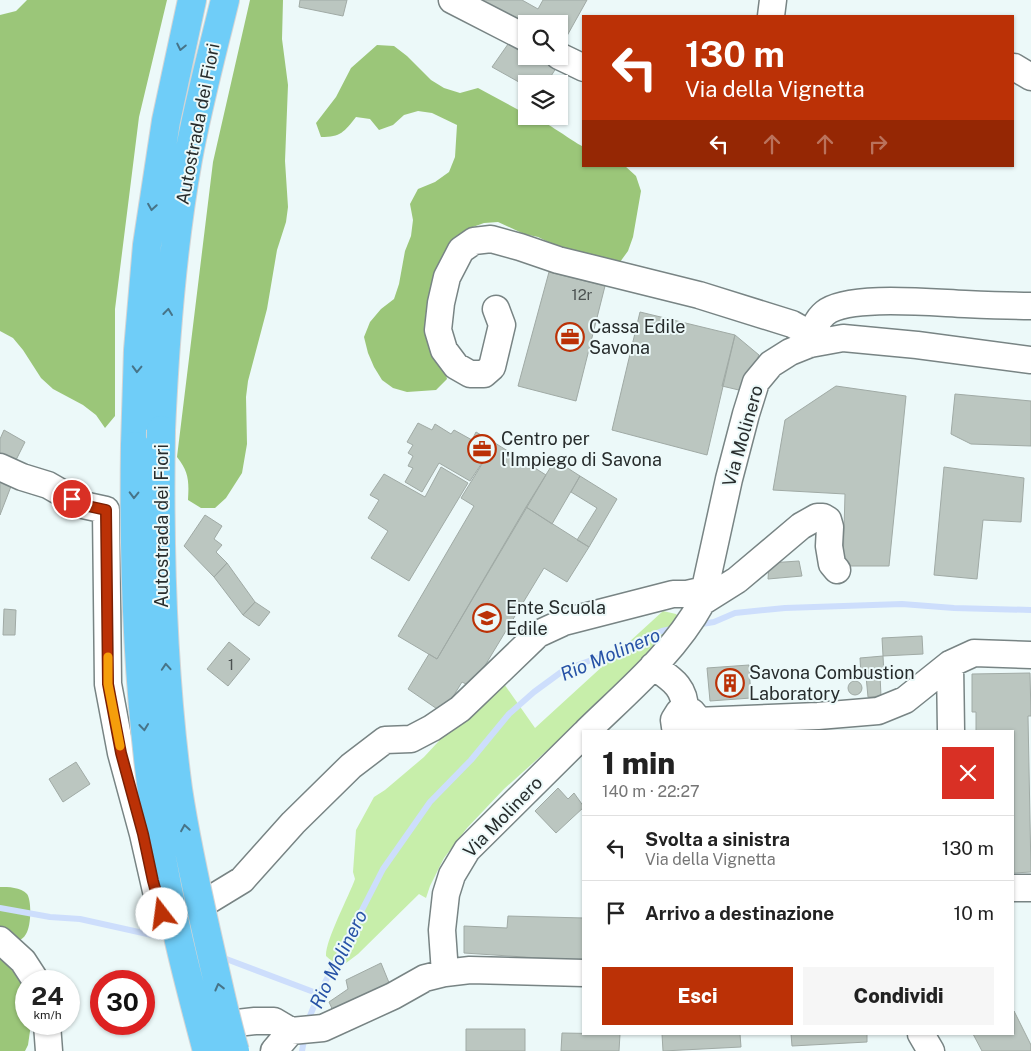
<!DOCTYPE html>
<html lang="it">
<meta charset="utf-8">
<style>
body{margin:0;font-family:"Public Sans",sans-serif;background:#f6f6f6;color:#222;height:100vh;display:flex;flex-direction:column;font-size:19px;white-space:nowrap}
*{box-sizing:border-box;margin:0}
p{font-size:16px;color:#767676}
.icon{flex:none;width:28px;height:28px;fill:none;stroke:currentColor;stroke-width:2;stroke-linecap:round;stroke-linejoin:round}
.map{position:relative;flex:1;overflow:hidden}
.panel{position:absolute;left:582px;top:730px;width:432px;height:305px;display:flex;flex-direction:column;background:#fff;border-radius:0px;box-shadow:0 1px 4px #0004}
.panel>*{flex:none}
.hud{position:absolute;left:582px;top:15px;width:432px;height:152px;border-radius:0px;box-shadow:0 1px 4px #0004;background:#bb3106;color:#fff;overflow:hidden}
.tools{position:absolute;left:518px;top:15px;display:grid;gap:10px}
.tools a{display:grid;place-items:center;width:50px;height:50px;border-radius:0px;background:#fff;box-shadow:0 1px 4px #0004;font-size:25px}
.speed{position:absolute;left:15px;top:970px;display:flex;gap:10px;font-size:25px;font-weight:700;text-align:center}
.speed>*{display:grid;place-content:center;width:65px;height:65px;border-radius:50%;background:#fff;box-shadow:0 1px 4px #0004;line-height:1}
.speed small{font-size:12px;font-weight:400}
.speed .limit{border:8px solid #d22;background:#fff;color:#111}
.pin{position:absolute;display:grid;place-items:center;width:42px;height:42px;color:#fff;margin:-21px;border:2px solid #fff;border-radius:50%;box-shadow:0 1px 5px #0007}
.me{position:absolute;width:55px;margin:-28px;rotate:345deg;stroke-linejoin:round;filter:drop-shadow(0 0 4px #0008)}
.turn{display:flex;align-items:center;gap:18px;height:105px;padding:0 20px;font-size:22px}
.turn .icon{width:65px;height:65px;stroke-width:2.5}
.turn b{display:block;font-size:35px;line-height:42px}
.lanes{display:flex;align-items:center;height:48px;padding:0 20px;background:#0003;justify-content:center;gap:25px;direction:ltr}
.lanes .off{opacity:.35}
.round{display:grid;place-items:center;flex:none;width:52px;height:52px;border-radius:0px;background:#f6f6f6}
.headline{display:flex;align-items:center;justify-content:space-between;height:85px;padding:0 20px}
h1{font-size:30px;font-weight:800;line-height:38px}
.button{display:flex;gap:10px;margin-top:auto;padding:10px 20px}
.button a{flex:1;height:58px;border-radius:0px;background:#bb3106;color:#fff;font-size:20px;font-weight:800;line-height:58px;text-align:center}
.button a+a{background:#f6f6f6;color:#222}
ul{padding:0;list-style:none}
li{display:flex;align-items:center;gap:15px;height:65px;padding:0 20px;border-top:1px solid #e0e0e0}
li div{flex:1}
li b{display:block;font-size:19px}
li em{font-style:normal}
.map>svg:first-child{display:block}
</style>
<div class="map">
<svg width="1031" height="1051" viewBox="0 0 1031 1051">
<rect width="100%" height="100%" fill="#ecf9f9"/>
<path fill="#c7eeaa" d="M663,611L676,614L679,617L650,658L504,789L467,828L444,858L430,886L426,898L419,894L358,954L342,966L336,965L326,956C325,941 349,896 355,879L353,872L356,830L374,797L385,790L424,757L451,728L502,681L535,728Z"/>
<path fill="#9bc679" d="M27,0H167L139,117L115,309V416L105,428L96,415L83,405L53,389L41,378L23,350L13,338L0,331V15L16,11Z
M250,0H283L282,39L288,85L285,161L288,207L286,222L277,250L267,309L248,381L246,397L247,444L242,473L226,498L215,508H201L188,500C189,481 189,472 177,457L213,162Z
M377,45L394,46L407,56L431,80L444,88L460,93L478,88L526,114V116C541,116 569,140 584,147V166H625L636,176L641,191L633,237L628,251L620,262L577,256L538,237L524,234L498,222L484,223L470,228L458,236L428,303L425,319L427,335L443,363L447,379L436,390L407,392L393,388L382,380L374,367L368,353L364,337L370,322L381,309L394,299L399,284L405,251L411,236L413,220L410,204L418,189L435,182L449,172L455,157L457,125L432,113L418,111L404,115L393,125L379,130L370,119L356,117C344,132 341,137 321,137L316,123L336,97L351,68Z
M0,887C8,887 21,887 27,894C32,901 31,927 26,934C24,938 20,940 17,942L26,988V1024H31L28,1045L25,1051H0Z"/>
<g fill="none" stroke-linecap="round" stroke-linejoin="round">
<path stroke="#cddefc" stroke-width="6" d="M696,625L714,622L735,613L785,608L902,604L954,608L1031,610
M0,908L50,917L80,919L161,937
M221,957L319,994
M307,1023L319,994L383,869L430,802L471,760L509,714L534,692L564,670L614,652L662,631L676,628
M302,1051L305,1035"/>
</g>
<path fill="#bbc6c0" stroke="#a0aaa5" d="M300,0H347L343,16L299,7Z
M481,0H522L538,9L543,0H587L563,43L559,40V24L529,23L526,24V25Z
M513,37L526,45V56H544L558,65L546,84H526V86L492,67Z
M549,272L605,286L576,401L518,386Z
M640,312L735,335L707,455L612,430Z
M735,335L759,355L743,391L722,386Z
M836,386L906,396L889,566H843L845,494L773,490L785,420Z
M955,394L1031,401V446L971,444L951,434Z
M418,423L432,430L435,424L451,434L454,430L472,440L476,432L495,443L470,481L439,463L422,492L405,482L413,468L408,466L413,456L408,453L413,445L407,442Z
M4,430L25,442L14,464L0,456V439Z
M495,443L546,475L437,659L398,636L474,506L461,498Z
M555,460L580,476L552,524L526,507Z
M441,467L468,483L409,581L371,558L388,531L368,518L379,500L370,495L384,474L425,497Z
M944,467L1024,478L1021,522L983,520L977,579L934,575Z
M0,471L15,476L0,515Z
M580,476L617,499L589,547L577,540L597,508L571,492Z
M526,507L589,547L567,582L544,568L472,687L462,682L443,713L408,689L429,654L437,659Z
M205,515L222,526L214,539L222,545L216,552L227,563L214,577L184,546Z
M799,561L802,576L768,579L769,563Z
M227,563L255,602L243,615L214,577Z
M255,602L270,612L259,626L243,615Z
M4,609L16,610L15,635H3Z
M922,636L923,654L883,656L882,638Z
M229,642L250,659L228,686L207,669Z
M883,656L884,675L861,676L860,658Z
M749,665L751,698L710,701L707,668Z
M1030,673L1031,716H1028L1031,872L1014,873V731H976V712H972V674Z
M880,675L881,696L868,697L866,676Z
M848 688a7 7 0 1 1 14 0a7 7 0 1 1-14 0Z
M76,762L90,784L63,802L49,779Z
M558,788L568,799L574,793L584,807L556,833L535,811Z
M508,916L584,918V961L464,953V926L507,928Z
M381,963L392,990L335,1015L329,1002L348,989L346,980Z
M1014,1011L1031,1045V1051H982L973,1034H1014Z
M466,1029H525V1051H466Z
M562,1033L620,1034L619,1051H561Z
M662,1034H740L741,1047L663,1051Z
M791,1034H867V1042L792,1046Z"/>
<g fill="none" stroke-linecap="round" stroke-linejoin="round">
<defs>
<path id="minor" d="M452,0L526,38
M771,16L773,0
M559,56L584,68
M1014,67L1031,77
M496,309L502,325L492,367L484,374H470L456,366L444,350L438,330L441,303L447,277L461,250L474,241L491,239L520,247L558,260L699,295L792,324L801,329L810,344
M810,344C813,333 815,321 825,313C848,294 935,303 965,304C987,305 1009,306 1031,306
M0,467L22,477L48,485L83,505L106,510L108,684L121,753L143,834L156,891
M702,602L737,580L801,526L817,517H823L828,520L830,527L829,546L832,564L837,570
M950,664L951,731
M653,666C671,679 685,686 685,710
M696,721L818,716L878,711L905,700L950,664L974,653L1031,655
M587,731C628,691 674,653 702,602L729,479L746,414L756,382L771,364L790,352L810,344L843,338L917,345L1031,360
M680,731L675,727L674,720L679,712L685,710L692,712C698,718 697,726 690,731
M1014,888H1031
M183,919L196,908L242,880L293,823L351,766L385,740L411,739L432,728L460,709L538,634L564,622L673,594H687L705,590
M0,940L23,961L36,981
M445,973L442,930L446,894L452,875L467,850L584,734
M47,1024L49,1051
M921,1034L931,1051
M210,1036L214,1029L228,1024L255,1021H274L291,1031L323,1028L393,996L425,978L445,973L470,970L584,973
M274,1051L291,1031"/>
<path id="highway" d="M161,430C165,340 172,248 188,159C198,105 212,53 225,0
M135,446L138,350L147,245L166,121L192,0"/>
</defs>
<use href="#minor" stroke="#788484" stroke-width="29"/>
<use href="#highway" stroke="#d4d5d5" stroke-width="30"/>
<use href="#minor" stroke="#fff" stroke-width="26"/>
<use href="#highway" stroke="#6fcdf8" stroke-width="28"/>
<defs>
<path id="highway-bridge" d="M161,430C159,550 162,670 178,789C186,843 198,895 210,948C218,982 225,1017 235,1051
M135,446C133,576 138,705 158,834C169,907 188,980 207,1051"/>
</defs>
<use href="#highway-bridge" stroke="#d4d5d5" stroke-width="30" stroke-linecap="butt"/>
<use href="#highway-bridge" stroke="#6fcdf8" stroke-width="28"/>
</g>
<defs><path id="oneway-chevron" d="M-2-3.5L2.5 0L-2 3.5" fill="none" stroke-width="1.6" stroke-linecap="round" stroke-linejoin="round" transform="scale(1.25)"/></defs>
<g stroke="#477488">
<use href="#oneway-chevron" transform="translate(181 47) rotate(102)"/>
<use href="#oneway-chevron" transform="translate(152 207) rotate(99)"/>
<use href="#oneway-chevron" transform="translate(168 312) rotate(-83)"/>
<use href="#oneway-chevron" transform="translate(137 369) rotate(92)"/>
<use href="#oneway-chevron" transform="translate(134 495) rotate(91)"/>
<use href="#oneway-chevron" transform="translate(166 667) rotate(-94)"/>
<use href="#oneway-chevron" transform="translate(144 727) rotate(84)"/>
<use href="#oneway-chevron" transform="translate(185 828) rotate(-99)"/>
<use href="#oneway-chevron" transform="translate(219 987) rotate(-104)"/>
</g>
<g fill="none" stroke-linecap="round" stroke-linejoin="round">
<defs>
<path id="route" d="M72,499L83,505L106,510L108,684L121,753L143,834L153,881L162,914"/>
</defs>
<use href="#route" stroke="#7a2004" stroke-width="12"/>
<use href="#route" stroke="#bb3106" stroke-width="9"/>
<path stroke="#f59e0b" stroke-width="9" d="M108,657V684L120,746"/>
</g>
<defs>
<symbol id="office-ring" viewBox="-11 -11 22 22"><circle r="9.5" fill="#ecf9f9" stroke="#bb3106" stroke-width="1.5"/><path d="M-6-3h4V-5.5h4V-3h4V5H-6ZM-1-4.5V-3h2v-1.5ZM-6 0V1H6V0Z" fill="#bb3106"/></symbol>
<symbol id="school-ring" viewBox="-11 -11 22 22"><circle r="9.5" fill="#ecf9f9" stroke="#bb3106" stroke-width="1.5"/><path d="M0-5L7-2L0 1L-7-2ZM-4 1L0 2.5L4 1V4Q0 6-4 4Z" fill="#bb3106"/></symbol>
<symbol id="building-ring" viewBox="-11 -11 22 22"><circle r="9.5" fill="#ecf9f9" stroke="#bb3106" stroke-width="1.5"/><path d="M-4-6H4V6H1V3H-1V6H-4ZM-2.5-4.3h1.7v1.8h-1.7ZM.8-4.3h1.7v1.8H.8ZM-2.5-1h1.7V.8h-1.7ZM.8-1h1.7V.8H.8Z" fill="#bb3106"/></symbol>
</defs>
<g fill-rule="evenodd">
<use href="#office-ring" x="554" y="321" width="32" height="32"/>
<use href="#office-ring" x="466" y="433" width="32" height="32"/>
<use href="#school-ring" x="471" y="602" width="32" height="32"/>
<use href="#building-ring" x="714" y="667" width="32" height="32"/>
</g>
<g text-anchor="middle" stroke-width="4" stroke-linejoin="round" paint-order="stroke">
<g font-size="15" fill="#4c5251">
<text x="582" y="300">12r</text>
<text x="231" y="670">1</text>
</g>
<g font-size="18" fill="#272c2c" stroke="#ecf9f9">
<text transform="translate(198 124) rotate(-79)" y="6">Autostrada dei Fiori</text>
<text transform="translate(743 436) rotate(-74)" y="6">Via Molinero</text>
<text transform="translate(162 526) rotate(-90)" y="6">Autostrada dei Fiori</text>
<text transform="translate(503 817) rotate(-46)" y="6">Via Molinero</text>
</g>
<g font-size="18" fill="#272c2c" stroke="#ecf9f9" text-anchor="start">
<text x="589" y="333">Cassa Edile<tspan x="589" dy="21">Savona</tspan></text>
<text x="501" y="445">Centro per<tspan x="501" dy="21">l'Impiego di Savona</tspan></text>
<text x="506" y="614">Ente Scuola<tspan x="506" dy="21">Edile</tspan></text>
<text x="749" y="679">Savona Combustion<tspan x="749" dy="21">Laboratory</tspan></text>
</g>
<g font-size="19" font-style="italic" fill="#2752a6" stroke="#ecf9f9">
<text transform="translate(610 654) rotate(-23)" y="7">Rio Molinero</text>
<text transform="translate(338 959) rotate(-64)" y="7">Rio Molinero</text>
</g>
</g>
</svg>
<div class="tools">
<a><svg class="icon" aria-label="search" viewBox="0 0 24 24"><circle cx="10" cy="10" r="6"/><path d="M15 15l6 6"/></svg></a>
<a><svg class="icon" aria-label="layers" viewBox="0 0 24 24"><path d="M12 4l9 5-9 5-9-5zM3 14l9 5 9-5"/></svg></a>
</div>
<div class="speed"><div>24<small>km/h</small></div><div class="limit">30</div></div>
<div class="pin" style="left:72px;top:499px;background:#d93025"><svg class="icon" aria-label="arrive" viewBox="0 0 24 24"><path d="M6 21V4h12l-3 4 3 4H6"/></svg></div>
<svg class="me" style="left:162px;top:914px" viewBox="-20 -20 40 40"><circle r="19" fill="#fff"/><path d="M0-13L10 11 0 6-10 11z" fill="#bb3106"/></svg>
<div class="hud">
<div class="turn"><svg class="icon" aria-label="left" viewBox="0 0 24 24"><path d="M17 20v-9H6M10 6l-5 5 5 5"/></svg><div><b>130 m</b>Via della Vignetta</div></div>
<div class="lanes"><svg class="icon" aria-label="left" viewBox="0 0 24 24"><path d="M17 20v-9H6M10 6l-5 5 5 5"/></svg><svg class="icon off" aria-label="ahead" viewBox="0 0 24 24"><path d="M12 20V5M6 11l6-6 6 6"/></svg><svg class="icon off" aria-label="ahead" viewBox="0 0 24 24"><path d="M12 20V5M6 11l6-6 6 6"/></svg><svg class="icon off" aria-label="right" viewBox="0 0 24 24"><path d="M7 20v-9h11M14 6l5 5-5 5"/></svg></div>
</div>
<section class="panel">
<div class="headline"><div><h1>1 min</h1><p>140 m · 22:27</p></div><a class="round" style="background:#d93025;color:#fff"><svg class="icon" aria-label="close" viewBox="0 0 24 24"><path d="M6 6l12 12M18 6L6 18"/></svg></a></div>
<ul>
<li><svg class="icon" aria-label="left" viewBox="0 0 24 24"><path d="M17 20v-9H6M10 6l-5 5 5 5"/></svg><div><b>Svolta a sinistra</b><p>Via della Vignetta</p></div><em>130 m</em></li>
<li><svg class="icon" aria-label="arrive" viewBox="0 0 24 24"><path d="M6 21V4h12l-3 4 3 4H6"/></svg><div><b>Arrivo a destinazione</b></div><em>10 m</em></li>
</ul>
<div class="button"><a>Esci</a><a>Condividi</a></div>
</section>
</div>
